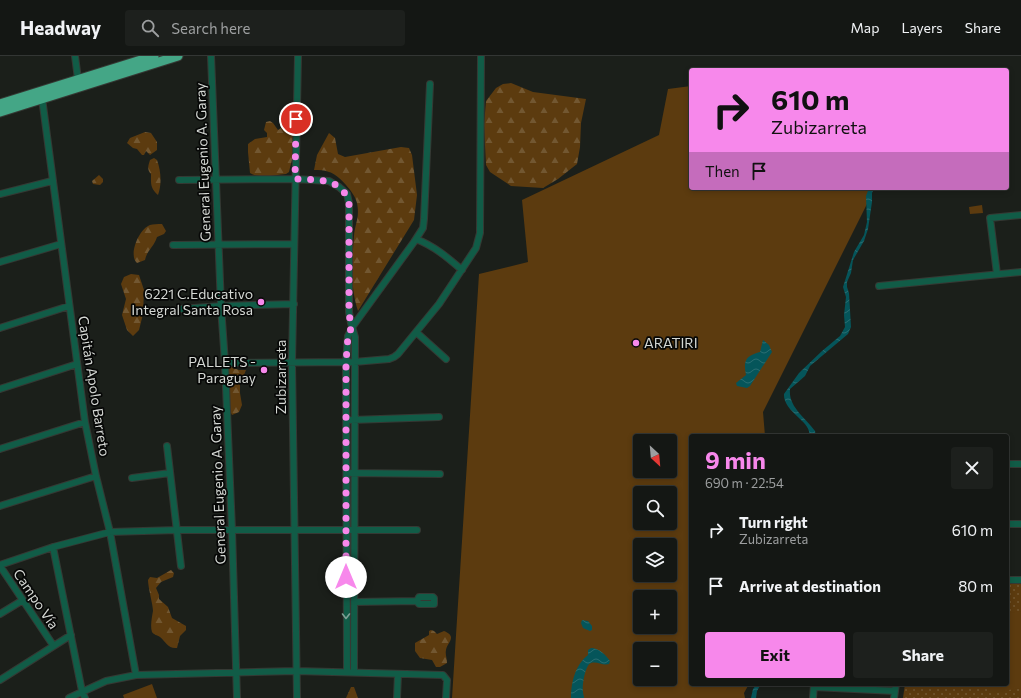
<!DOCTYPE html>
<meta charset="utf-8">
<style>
body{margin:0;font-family:Commissioner,sans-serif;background:#1d201d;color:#f1f3f6;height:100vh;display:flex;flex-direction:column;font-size:15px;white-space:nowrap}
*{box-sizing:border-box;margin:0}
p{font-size:13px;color:#9d9fa0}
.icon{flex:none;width:22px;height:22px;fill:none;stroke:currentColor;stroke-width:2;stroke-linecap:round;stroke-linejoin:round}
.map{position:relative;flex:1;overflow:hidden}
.panel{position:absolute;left:689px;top:378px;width:320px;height:252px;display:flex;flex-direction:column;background:#141714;border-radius:4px;box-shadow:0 2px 6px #0003,0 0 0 1px #333634}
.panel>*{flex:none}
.banner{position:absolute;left:689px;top:12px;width:320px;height:122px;border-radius:4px;box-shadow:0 2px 6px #0003,0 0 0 1px #333634;background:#f788eb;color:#111;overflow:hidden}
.needle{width:26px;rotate:154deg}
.buttons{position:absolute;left:633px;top:378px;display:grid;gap:8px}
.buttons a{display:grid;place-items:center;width:44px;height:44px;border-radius:4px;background:#141714;box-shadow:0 2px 6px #0003,0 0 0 1px #333634;font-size:20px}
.pin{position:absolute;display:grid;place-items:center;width:34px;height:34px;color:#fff;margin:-17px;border:2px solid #fff;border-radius:50%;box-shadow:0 1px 4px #0007}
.me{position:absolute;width:44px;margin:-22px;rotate:0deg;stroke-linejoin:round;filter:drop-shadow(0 0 3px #0008)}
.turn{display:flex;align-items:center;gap:14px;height:84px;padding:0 16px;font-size:18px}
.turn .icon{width:52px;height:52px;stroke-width:2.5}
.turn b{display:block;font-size:28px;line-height:34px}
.then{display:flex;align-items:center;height:38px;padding:0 16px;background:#0003;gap:8px;font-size:15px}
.round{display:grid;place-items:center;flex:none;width:42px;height:42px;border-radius:4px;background:#1d201d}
.overview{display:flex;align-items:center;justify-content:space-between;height:68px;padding:0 16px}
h1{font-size:24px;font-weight:700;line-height:30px;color:#f788eb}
.action{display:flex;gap:8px;margin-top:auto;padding:8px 16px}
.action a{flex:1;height:46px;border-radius:4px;background:#f788eb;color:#111;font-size:16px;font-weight:700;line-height:46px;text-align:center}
.action a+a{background:#1d201d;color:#f1f3f6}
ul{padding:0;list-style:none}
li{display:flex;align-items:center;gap:12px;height:56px;padding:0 16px}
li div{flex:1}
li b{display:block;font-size:15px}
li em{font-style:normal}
header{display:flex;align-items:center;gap:24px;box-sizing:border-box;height:56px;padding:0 20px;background:#141714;border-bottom:1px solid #333634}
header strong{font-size:19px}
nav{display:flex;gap:22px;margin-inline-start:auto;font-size:14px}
.search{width:280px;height:36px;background:#1d201d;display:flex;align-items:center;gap:10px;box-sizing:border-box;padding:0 14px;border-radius:4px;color:#9d9fa0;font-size:15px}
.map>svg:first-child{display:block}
</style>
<header>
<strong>Headway</strong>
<div class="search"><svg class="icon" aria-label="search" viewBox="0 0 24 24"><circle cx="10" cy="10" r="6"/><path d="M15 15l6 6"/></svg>Search here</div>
<nav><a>Map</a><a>Layers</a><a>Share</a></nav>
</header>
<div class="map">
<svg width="1021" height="642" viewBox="0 0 1021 642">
<defs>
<pattern id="forest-firs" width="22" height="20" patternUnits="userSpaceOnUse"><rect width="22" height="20" fill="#5c3b0f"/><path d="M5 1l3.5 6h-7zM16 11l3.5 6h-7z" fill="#725731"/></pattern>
<pattern id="park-dots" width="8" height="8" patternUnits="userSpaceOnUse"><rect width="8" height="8" fill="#5c3b0f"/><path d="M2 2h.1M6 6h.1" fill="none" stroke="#725731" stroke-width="1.8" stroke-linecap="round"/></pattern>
<pattern id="water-waves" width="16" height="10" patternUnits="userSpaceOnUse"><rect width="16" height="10" fill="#05555a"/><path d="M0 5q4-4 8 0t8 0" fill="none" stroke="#296d71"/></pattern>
</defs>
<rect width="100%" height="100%" fill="#1b1f1a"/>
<path fill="url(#forest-firs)" d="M511,27L533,36L586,43L581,67L580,91L577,108L558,123L543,132L511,130L490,116L486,109L484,69L486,45L496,32L503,28Z
M270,65L273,67L278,74L285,69H289C300,81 292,103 289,116L286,118C275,119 260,123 250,117L248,96V88L255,83L267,81V77L264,74L266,66Z
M145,76L151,77L157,86V94L150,99L146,95L144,99H142L137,93L133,92L127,87L130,82Z
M329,77L335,82L338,98L345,101L401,91L409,92L412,99L417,139L414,164L358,255C350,231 352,205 354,180C355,167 360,162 357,147C355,137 338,118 329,116C324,114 319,114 314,114L317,99Z
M154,102L157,104C161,115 162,128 158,139C150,132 151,128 151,118C147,114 148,110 150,104Z
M99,119L103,123V126L100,129L93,128L92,125Z
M162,168L166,175L164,178L157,181C154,191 147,194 145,204L137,207C128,199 139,173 150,169C153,168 158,168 162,168Z
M131,218L139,219L144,234L143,258L139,274L133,280L127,274L122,259L126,243L121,228L124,221Z
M227,311H231L239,314H246L240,329V337L242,349L239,356L232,359C229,354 230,351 230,345C229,337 226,326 221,320Z
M171,514L174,517L173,521L161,526L156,532L159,539V543L168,551L172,562L186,570V574L180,580L177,592C168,593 166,586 160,581C157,579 154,579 152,576C150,570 152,561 153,555C153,549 148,531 148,524L150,521L157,522Z
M431,574L434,575L437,578L444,575C458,581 447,586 446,594C445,598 447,602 447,607L440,611H436L432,604L420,602L415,595V587L429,579V575Z
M351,631H354L358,642H346Z"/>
<path fill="url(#park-dots)" d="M1007,528H1021V642H903L905,628H1007Z"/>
<path fill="#5c3b0f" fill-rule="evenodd" d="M691,30V132H871V140L763,356L765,380H691V628H749L744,637L745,642H452L479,218L528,206L522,144L659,79L668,33ZM640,385H670V415H640ZM640,437H670V467H640ZM640,489H670V519H640ZM640,541H670V571H640ZM640,593H670V623H640Z
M982,149L983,157L970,158L969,151Z
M1021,555V632L990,637L988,628H1007V557Z
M152,628L157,642H124L123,639Z"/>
<path fill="url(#water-waves)" d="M869,132H874L872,137V146L868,173L864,185L853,204L851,217L847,226V231L849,237L851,271L848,278L810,310L805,320L790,333C788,351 806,362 815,375L816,380H809C813,366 783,356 784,338L799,317L822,295L840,280L845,271L844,259L846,241L843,231L854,196L864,179L867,166L866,140Z
M763,284L769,289L772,296L750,330L747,332L737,330L736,327L746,319C745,313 743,304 750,300C753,298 756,297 760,296Z
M582,564L588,565L592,570V574L590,575L583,572L581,567Z
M591,592C599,592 606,599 610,605L609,608C603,610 597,605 591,607C585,609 582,630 583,636C583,638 584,640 584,642H571C571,627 575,609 588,599V594Z
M757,628H761L757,635L756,642H751L753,633Z"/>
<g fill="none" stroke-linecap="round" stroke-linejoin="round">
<defs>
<path id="minor" d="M75,0L78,23
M211,0L221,250L225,307L232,474L237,642
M42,42L85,366L96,420L110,476L136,619
M179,124L295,123L329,125L339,131L347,138L349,147V256L351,267L355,281L354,616
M0,138L52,125
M416,183C434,190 447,201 462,214
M173,189L294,188
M0,206L61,188
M997,218L990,162L1021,159
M879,230L1021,216
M181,253L221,250L294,248
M0,272L69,250
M416,276L446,303
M225,307L354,306L389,303L394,301L398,298L439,248L476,192L480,177L481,0
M0,333L77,308
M351,364L439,361
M167,390L181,510
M0,393L85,366
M1007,408H1021
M351,417L440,418
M132,422L170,417
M0,450L96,420
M1007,468H1021
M53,491L82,635L85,642
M0,509L53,491L110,476L177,474H417
M0,510L53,589
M1007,524H1021
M354,546L417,545L419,548H434V542L433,541H419L417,545
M0,558L23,544
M347,616L346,306L348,280L353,270L414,186L423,172L424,163L430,28
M0,624L71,579
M814,631L895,635
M69,642L106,625L136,619L296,615L443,619L447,624L446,642
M297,642L292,307L298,0
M397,642L398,618
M813,642L814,628
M894,642L896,628"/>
<path id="highway" d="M0,48L154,0
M0,56L178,0"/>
</defs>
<use href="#minor" stroke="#353934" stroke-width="8"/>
<use href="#highway" stroke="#353934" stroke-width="11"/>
<use href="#minor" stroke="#115c47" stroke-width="6"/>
<use href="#highway" stroke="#44a686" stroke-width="9"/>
</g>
<defs><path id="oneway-chevron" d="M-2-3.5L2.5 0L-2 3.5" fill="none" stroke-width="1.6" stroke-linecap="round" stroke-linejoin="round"/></defs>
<use stroke="#7da095" href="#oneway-chevron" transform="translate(346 560) rotate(90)"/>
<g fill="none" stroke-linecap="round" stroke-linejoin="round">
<path stroke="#f788eb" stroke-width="7" stroke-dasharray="0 12.6" d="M296,63L295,123C317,124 342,121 349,147V256L350,264L352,270L348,280L346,306V521"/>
</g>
<g fill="#f788eb" stroke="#070807" stroke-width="1.5">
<circle cx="261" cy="246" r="4"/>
<circle cx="636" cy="287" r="4"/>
<circle cx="264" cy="314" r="4"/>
</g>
<g text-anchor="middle" stroke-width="3.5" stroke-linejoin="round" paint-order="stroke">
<g font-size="14" fill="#d5d8d4" stroke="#070807">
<text transform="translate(203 106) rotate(-92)" y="5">General Eugenio A. Garay</text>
<text transform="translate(281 321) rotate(-90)" y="5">Zubizarreta</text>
<text transform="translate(94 330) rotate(81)" y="5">Capitán Apolo Barreto</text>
<text transform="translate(218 429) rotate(-92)" y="5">General Eugenio A. Garay</text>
<text transform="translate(36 543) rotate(56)" y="5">Campo Vía</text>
</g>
<g font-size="14" fill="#d5d8d4" stroke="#070807" text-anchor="end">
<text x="253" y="243">6221 C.Educativo<tspan x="253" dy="16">Integral Santa Rosa</tspan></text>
<text x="644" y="292" text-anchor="start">ARATIRI</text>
<text x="256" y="311">PALLETS -<tspan x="256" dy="16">Paraguay</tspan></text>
</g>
</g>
</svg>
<div class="buttons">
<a><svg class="needle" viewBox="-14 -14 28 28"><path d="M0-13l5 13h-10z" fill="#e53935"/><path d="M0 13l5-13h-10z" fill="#9d9fa0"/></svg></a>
<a><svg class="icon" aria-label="search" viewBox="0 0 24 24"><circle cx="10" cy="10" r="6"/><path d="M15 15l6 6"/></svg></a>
<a><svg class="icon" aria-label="layers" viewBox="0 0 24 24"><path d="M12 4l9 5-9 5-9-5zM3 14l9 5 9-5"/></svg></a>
<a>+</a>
<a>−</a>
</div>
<div class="pin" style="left:296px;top:63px;background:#d93025"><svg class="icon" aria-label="arrive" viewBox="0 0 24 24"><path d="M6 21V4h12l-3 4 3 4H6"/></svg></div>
<svg class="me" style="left:346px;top:521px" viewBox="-20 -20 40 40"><circle r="19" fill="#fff"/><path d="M0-13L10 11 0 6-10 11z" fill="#f788eb"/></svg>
<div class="banner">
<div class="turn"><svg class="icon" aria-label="right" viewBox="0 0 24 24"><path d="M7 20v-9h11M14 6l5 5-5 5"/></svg><div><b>610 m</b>Zubizarreta</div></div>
<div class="then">Then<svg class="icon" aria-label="arrive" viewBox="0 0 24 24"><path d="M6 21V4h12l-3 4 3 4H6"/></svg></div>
</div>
<section class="panel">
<div class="overview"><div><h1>9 min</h1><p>690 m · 22:54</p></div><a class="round"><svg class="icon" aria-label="close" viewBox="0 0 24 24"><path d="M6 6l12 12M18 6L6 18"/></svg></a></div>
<ul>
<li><svg class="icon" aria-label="right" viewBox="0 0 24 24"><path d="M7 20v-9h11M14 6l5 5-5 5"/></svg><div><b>Turn right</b><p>Zubizarreta</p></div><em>610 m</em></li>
<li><svg class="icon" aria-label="arrive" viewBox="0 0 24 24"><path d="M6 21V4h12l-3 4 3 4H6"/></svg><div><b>Arrive at destination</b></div><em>80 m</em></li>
</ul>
<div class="action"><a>Exit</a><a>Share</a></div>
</section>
</div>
